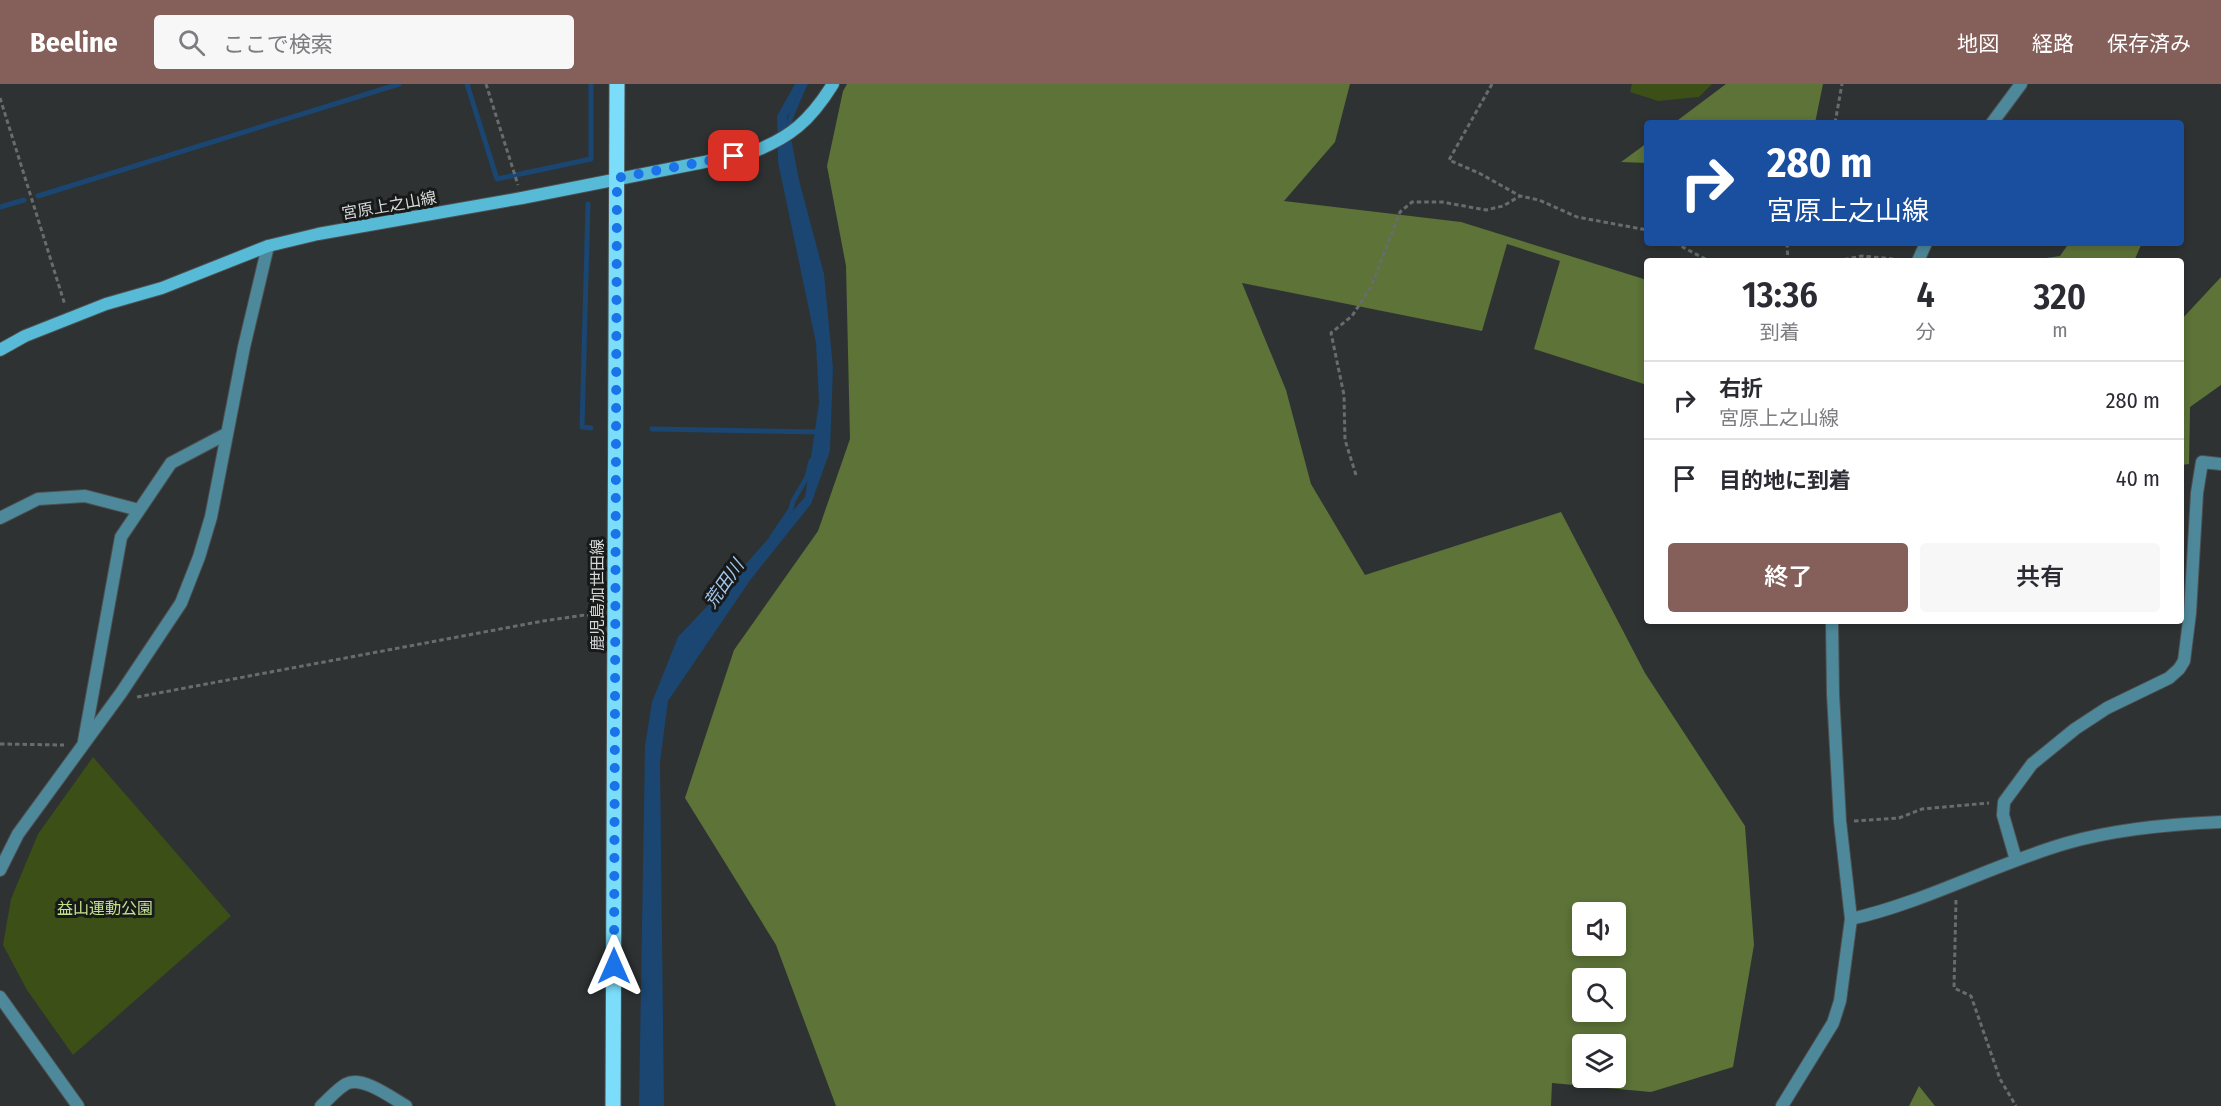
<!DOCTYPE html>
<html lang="ja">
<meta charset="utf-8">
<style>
body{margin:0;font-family:"Fira Sans Condensed","Noto Sans JP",sans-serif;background:#f7f7f7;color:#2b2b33;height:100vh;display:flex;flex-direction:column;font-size:22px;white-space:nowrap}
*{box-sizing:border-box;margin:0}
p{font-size:20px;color:#7c7c81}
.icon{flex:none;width:33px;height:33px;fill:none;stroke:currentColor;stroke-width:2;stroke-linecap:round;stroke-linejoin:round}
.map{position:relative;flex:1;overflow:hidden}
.details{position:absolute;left:1644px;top:174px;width:540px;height:366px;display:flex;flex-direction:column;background:#fff;border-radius:6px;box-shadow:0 3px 9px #0003}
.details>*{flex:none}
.banner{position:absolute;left:1644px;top:36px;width:540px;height:126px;border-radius:6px;box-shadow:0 3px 9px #0003;background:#1a4fa0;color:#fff;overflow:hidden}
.fabs{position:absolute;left:1572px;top:818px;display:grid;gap:12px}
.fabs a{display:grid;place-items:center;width:54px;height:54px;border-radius:6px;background:#fff;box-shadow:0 3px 9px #0003;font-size:30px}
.pin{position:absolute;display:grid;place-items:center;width:51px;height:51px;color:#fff;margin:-26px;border-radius:12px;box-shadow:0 3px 9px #0006}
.me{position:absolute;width:66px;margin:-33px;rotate:0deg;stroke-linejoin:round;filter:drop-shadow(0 0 4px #0008)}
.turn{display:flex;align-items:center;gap:21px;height:126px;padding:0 24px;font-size:27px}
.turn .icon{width:78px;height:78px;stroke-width:2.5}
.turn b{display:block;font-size:42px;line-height:51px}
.eta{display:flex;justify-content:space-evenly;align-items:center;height:102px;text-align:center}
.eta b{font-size:36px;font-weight:600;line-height:42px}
.cta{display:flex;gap:12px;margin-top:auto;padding:12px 24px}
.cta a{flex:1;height:69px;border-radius:6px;background:#855f5a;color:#fff;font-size:24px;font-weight:600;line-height:69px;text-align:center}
.cta a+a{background:#f7f7f7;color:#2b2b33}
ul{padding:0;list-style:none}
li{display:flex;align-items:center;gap:18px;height:78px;padding:0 24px;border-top:2px solid #e1e1e2}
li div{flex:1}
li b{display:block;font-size:22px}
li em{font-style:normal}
header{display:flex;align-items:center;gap:36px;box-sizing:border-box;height:84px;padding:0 30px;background:#855f5a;color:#fff}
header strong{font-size:28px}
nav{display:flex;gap:33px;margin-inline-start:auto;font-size:21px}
.search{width:420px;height:54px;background:#f7f7f7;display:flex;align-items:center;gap:15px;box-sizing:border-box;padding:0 21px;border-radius:6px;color:#7c7c81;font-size:22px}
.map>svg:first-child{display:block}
</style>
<header>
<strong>Beeline</strong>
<div class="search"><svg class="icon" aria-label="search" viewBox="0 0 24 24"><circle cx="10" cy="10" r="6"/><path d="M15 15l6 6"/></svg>ここで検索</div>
<nav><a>地図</a><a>経路</a><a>保存済み</a></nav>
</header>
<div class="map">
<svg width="2221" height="1022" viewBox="0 0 2221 1022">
<rect width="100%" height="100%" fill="#2e3232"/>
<path fill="#3b4f17" d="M1632,0H1712L1699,13L1658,17L1630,8Z
M93,673L231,832L73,971L27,906L3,861L11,815L38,750Z"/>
<path fill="#5d7338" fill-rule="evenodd" d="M847,0H1350L1335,58L1284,117L1461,138L1647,196V301L1534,265L1560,177L1507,160L1482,247L1242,199L1286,306L1311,400L1365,491L1561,428L1645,589L1745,742L1754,861L1733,983L1651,1008L1552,999L1551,1022H836L776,861L685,714L734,566L818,447L850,355L846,182L827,82L843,7ZM1582,828H1616V861H1582ZM1582,894H1616V927H1582ZM1582,960H1616V993H1582Z
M1726,0H1823L1815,39H1674Z
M1647,59V79L1621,78Z
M2069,159H2137L2141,161L2134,177H2025L2060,172Z
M2221,193V301L2190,323L2189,380L2181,381V236Z
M1919,1002L1935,1022H1909Z"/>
<path fill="#1a4671" d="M795,0H808L787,33L799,96L824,190L833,284L830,367L811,420L751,495L668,617L660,678L664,1022H639L645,662L652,618L678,553L729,499L805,413L819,319L816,259L778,78L777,32Z"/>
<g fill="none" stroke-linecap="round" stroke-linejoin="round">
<path stroke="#1a4671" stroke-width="5" d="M467,0L497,95L591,75V0
M791,46L790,35L805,0
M38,112L399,0
M588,120L582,343L591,344
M0,123L24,116
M652,345L819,348
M772,453L791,425L793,417L807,393L811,377"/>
<defs>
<path id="street" d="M1992,39L2021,0
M1918,177L1926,159
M0,434L38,415L85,412L139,426
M84,657L121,453L171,379L226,350
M2016,776L2003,731L2004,718L2032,680L2075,645L2107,624L2169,594L2179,585L2184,577L2190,529L2197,409L2202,378L2221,380
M0,786L18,750L121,609L181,519L199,473L211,433L244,263L268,162
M1851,835C1926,818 1994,780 2067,759C2116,745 2170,740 2221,738
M0,913L78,1022
M321,1022C329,1015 337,1005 346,1000C362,991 392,1014 406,1022
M1782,1022L1833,939L1840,917L1851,835L1840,737L1833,610L1832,537"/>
<path id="secondary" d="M0,266L25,252L106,220L162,204L268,162L318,150L522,114L750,69C790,54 810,37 833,0"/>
<path id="primary" d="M613,1022L617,0"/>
</defs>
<use href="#street" stroke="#4c5050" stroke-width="14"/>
<use href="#secondary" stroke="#4c5050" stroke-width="14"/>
<use href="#primary" stroke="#4c5050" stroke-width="17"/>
<path stroke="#696c6c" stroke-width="3" stroke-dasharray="4.5 3" stroke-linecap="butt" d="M486,0L518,101
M1492,0L1449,76L1479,89L1520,112L1539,116L1577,133L1647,146
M0,14L65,221
M1835,39L1842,0
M1675,159L1707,176L1766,177
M1787,159L1788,177
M1837,177L1862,172L1904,176
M1356,391L1345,356L1344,311L1331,249L1352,232L1371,203L1400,128L1412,118H1442L1486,126L1503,122L1520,112
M137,613L543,537L585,531H600
M0,660L64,661
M1854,737L1899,734L1922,725L1989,719
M1956,816L1954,904L1971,912L2000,995L2016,1022"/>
<use href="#street" stroke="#4e899b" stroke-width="12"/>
<use href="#secondary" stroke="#57bad7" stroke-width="12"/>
<use href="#primary" stroke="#7bddfa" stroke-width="15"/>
</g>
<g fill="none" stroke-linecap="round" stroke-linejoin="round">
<path stroke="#1a73e8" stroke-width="10" stroke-dasharray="0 18" d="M614,882L617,94L734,72"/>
</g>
<g text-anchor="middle" stroke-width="6" stroke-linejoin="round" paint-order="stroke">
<g font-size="16" fill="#d6d9d9" stroke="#181a19">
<text transform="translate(389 121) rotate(-10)" y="6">宮原上之山線</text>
<text transform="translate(597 511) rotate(-90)" y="6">鹿児島加世田線</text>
</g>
<g font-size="16" fill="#c0e28b" stroke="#181a19">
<text x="105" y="830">益山運動公園</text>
</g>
<g font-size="18" font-style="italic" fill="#a2c8f1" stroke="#181a19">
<text transform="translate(724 500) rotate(-55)" y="6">荒田川</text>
</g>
</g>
</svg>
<div class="fabs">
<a><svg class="icon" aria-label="sound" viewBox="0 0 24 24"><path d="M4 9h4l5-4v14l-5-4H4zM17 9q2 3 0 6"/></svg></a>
<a><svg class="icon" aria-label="search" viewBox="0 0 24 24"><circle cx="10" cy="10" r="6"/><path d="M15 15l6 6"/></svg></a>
<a><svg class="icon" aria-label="layers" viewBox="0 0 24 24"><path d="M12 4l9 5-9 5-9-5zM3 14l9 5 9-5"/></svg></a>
</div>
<div class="pin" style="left:734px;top:72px;background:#d93025"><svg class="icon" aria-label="arrive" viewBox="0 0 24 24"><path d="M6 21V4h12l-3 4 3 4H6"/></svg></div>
<svg class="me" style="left:614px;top:882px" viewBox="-20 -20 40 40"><path d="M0-17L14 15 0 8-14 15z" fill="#1a73e8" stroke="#fff" stroke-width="4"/></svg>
<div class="banner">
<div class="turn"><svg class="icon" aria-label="right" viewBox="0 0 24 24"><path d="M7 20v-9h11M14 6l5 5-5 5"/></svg><div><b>280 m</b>宮原上之山線</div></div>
</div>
<section class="details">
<div class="eta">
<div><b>13:36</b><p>到着</p></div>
<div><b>4</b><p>分</p></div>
<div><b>320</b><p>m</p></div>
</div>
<ul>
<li><svg class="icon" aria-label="right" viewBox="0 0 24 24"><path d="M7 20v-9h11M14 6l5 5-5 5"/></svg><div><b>右折</b><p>宮原上之山線</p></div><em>280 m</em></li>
<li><svg class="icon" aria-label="arrive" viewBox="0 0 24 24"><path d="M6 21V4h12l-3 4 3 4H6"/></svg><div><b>目的地に到着</b></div><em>40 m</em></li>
</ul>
<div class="cta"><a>終了</a><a>共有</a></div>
</section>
</div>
